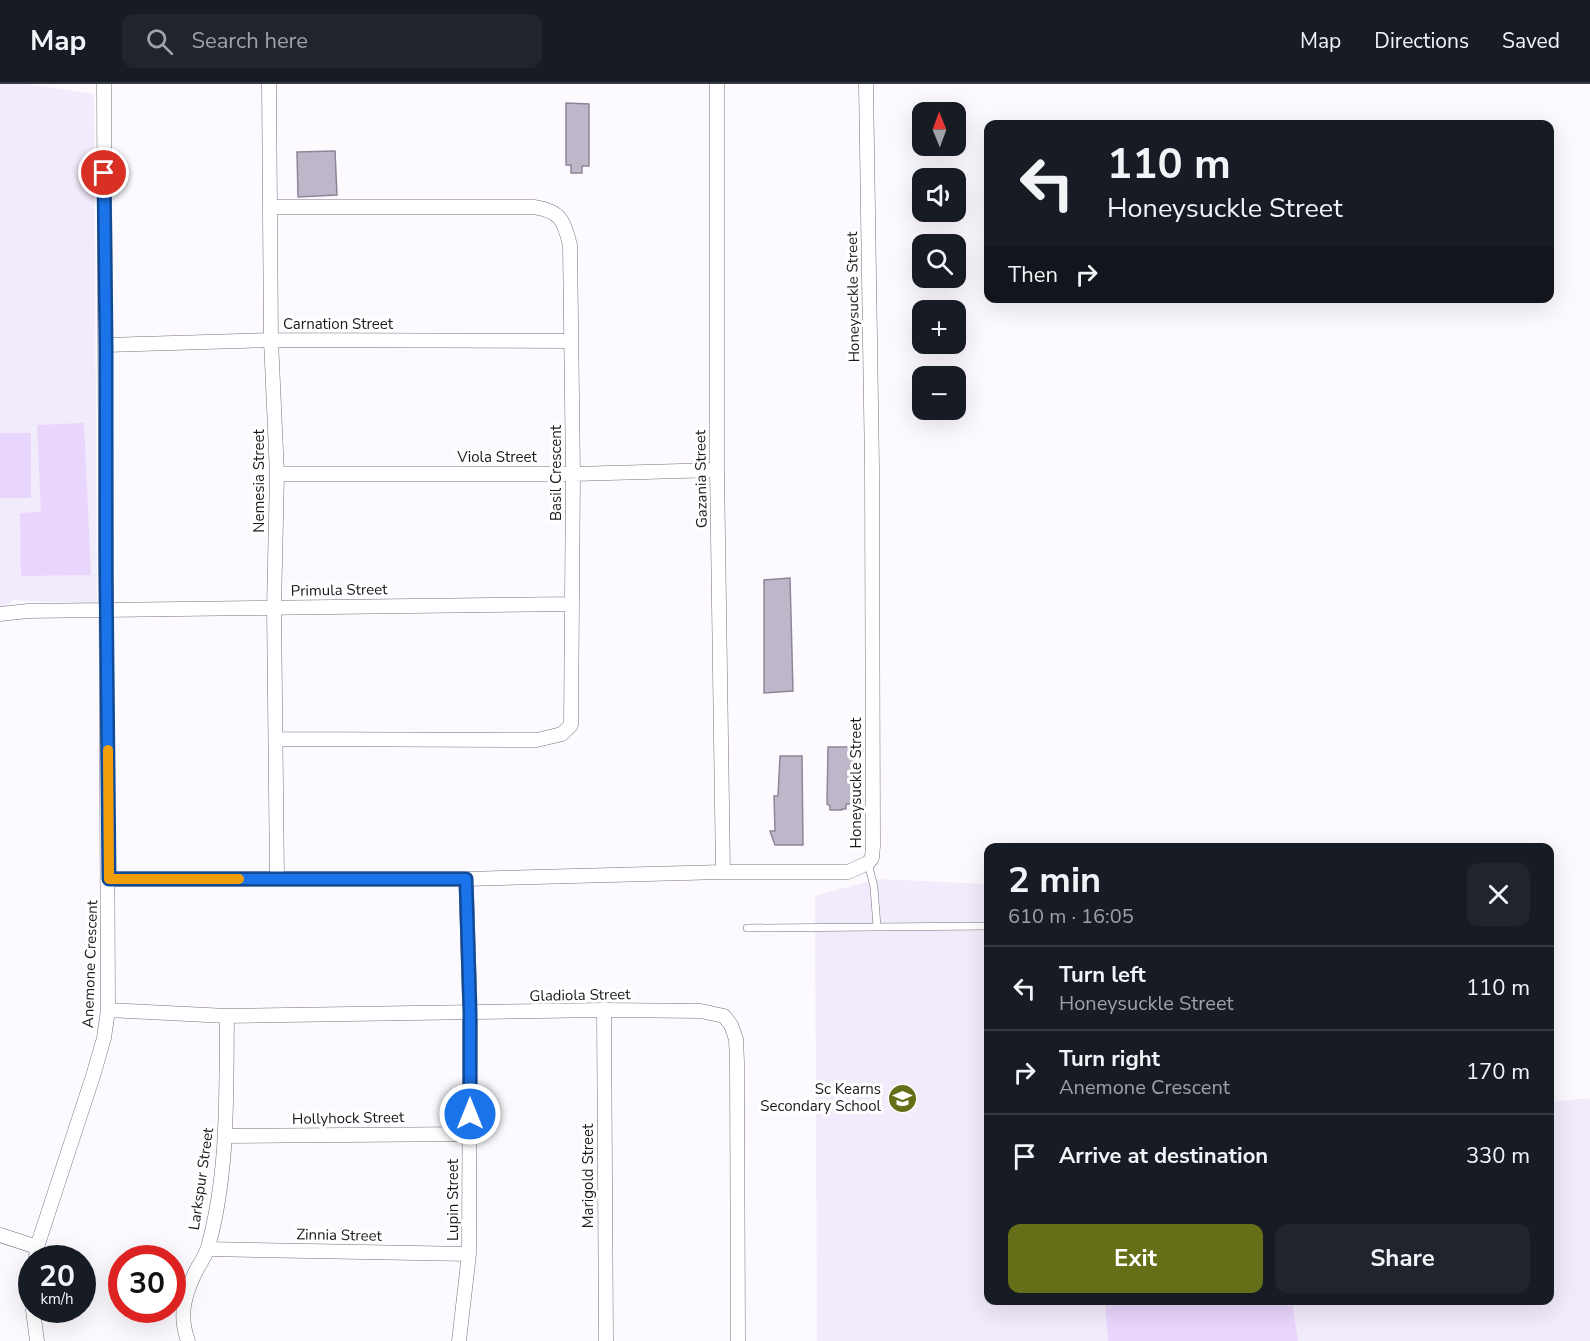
<!DOCTYPE html>
<meta charset="utf-8">
<style>
body{margin:0;font-family:"Nunito Sans",sans-serif;background:#20242c;color:#f1f3f6;height:100vh;display:flex;flex-direction:column;font-size:22px;white-space:nowrap}
*{box-sizing:border-box;margin:0}
p{font-size:20px;color:#9ea1a6}
.icon{flex:none;width:33px;height:33px;fill:none;stroke:currentColor;stroke-width:2;stroke-linecap:round;stroke-linejoin:round}
.map{position:relative;flex:1;overflow:hidden}
.panel{position:absolute;left:984px;top:759px;width:570px;height:462px;display:flex;flex-direction:column;background:#171b24;border-radius:12px;box-shadow:0 6px 24px #0002}
.panel>*{flex:none}
.hud{position:absolute;left:984px;top:36px;width:570px;height:183px;border-radius:12px;box-shadow:0 6px 24px #0002;background:#171b24;color:#f1f3f6;overflow:hidden}
.needle{width:39px;rotate:359deg}
.buttons{position:absolute;left:912px;top:18px;display:grid;gap:12px}
.buttons a{display:grid;place-items:center;width:54px;height:54px;border-radius:12px;background:#171b24;box-shadow:0 6px 24px #0002;font-size:30px}
.speed{position:absolute;left:18px;top:1161px;display:flex;gap:12px;font-size:30px;font-weight:700;text-align:center}
.speed>*{display:grid;place-content:center;width:78px;height:78px;border-radius:50%;background:#171b24;box-shadow:0 6px 24px #0002;line-height:1}
.speed small{font-size:15px;font-weight:400}
.speed .limit{border:9px solid #d22;background:#fff;color:#111}
.pin{position:absolute;display:grid;place-items:center;width:51px;height:51px;color:#fff;margin:-26px;border:3px solid #fff;border-radius:50%;box-shadow:0 2px 6px #0007}
.me{position:absolute;width:66px;margin:-33px;rotate:0deg;stroke-linejoin:round;filter:drop-shadow(0 0 4px #0008)}
.turn{display:flex;align-items:center;gap:21px;height:126px;padding:0 24px;font-size:27px}
.turn .icon{width:78px;height:78px;stroke-width:2.5}
.turn b{display:block;font-size:42px;line-height:51px}
.then{display:flex;align-items:center;height:57px;padding:0 24px;background:#0003;gap:12px;font-size:22px}
.round{display:grid;place-items:center;flex:none;width:63px;height:63px;border-radius:12px;background:#20242c}
.headline{display:flex;align-items:center;justify-content:space-between;height:102px;padding:0 24px}
h1{font-size:36px;font-weight:700;line-height:45px}
.cta{display:flex;gap:12px;margin-top:auto;padding:12px 24px}
.cta a{flex:1;height:69px;border-radius:12px;background:#656f17;color:#fff;font-size:24px;font-weight:700;line-height:69px;text-align:center}
.cta a+a{background:#20242c;color:#f1f3f6}
ul{padding:0;list-style:none}
li{display:flex;align-items:center;gap:18px;height:84px;padding:0 24px;border-top:2px solid #363941}
li div{flex:1}
li b{display:block;font-size:22px}
li em{font-style:normal}
header{display:flex;align-items:center;gap:36px;box-sizing:border-box;height:84px;padding:0 30px;background:#171b24;border-bottom:2px solid #363941}
header strong{font-size:28px}
nav{display:flex;gap:33px;margin-inline-start:auto;font-size:21px}
.search{width:420px;height:54px;background:#20242c;display:flex;align-items:center;gap:15px;box-sizing:border-box;padding:0 21px;border-radius:12px;color:#9ea1a6;font-size:22px}
.map>svg:first-child{display:block}
</style>
<header>
<strong>Map</strong>
<div class="search"><svg class="icon" aria-label="search" viewBox="0 0 24 24"><circle cx="10" cy="10" r="6"/><path d="M15 15l6 6"/></svg>Search here</div>
<nav><a>Map</a><a>Directions</a><a>Saved</a></nav>
</header>
<div class="map">
<svg width="1590" height="1257" viewBox="0 0 1590 1257">
<rect width="100%" height="100%" fill="#fcfaff"/>
<path fill="#f2ebfb" d="M0,0H27L94,10L97,520L13,516L0,529Z
M877,795L988,800V1216H1550V1018L1590,1014V1257H817L815,812Z"/>
<path fill="#e9d6fc" d="M84,339L91,491L21,492L20,429L41,428L37,341Z
M0,349H31V414H0Z
M1105,1217H1292L1298,1257H1108Z"/>
<path fill="#bfb6c9" stroke="#8e8598" stroke-width="1.5" d="M566,19L589,20V82H582V89H571V81H566Z
M335,67L337,111L298,113L297,68Z
M790,494L793,607L764,609V496Z
M828,663H854V720H846V725H842V726H830V722L827,720Z
M780,672H802L803,761H775L770,747H775L774,712H778Z"/>
<g fill="none" stroke-linecap="round" stroke-linejoin="round">
<defs>
<path id="lane" d="M868,779L874,803L877,843
M747,844L988,842"/>
<path id="street" d="M269,0L271,256L277,390L274,524L277,795
M717,0V386L723,788
M270,123H534C560,127 564,136 570,161L573,390L571,641L562,650L537,656L277,655
M106,261L271,256L570,257
M277,390H573L717,386
M0,530L28,527L571,520
M109,795H466L723,788H848L868,779L872,774L873,762L872,384L866,0
M108,926L227,932L604,926L701,927L724,932L731,941L736,955L737,978L738,1257
M604,926L606,1257
M226,1052L470,1050
M0,1151L37,1163
M208,1165L469,1170
M36,1174L37,1163L93,992L104,954L108,926L104,0
M33,1226L37,1257
M188,1257C178,1230 185,1208 198,1183C202,1177 206,1170 208,1163C229,1088 226,1009 227,932
M459,1257L469,1170L470,929L466,795"/>
</defs>
<use href="#lane" stroke="#797082" stroke-width="8"/>
<use href="#street" stroke="#797082" stroke-width="15"/>
<use href="#lane" stroke="#fff" stroke-width="7"/>
<use href="#street" stroke="#fff" stroke-width="14"/>
</g>
<g fill="none" stroke-linecap="round" stroke-linejoin="round">
<defs>
<path id="route" d="M104,89L106,261V484L109,795H466L470,929V1030"/>
</defs>
<use href="#route" stroke="#114b97" stroke-width="15"/>
<use href="#route" stroke="#1a73e8" stroke-width="10"/>
<path stroke="#f59e0b" stroke-width="10" d="M108,666L109,795H239"/>
</g>
<defs>
<symbol id="school-disc" viewBox="-11 -11 22 22"><circle r="9.5" fill="#656f17" stroke="#fff"/><path d="M0-5L7-2L0 1L-7-2ZM-4 1L0 2.5L4 1V4Q0 6-4 4Z" fill="#fff"/></symbol>
</defs>
<g fill-rule="evenodd">
<use href="#school-disc" x="886" y="998" width="33" height="33"/>
</g>
<g text-anchor="middle" stroke-width="6" stroke-linejoin="round" paint-order="stroke">
<g font-size="15" fill="#1a171e" stroke="#fff">
<text transform="translate(853 213) rotate(-91)" y="5">Honeysuckle Street</text>
<text x="338" y="245">Carnation Street</text>
<text x="497" y="378">Viola Street</text>
<text transform="translate(556 389) rotate(-90)" y="5">Basil Crescent</text>
<text transform="translate(701 395) rotate(-91)" y="5">Gazania Street</text>
<text transform="translate(259 397) rotate(-90)" y="5">Nemesia Street</text>
<text transform="translate(339 506) rotate(-1)" y="5">Primula Street</text>
<text transform="translate(856 699) rotate(-90)" y="5">Honeysuckle Street</text>
<text transform="translate(90 880) rotate(-88)" y="5">Anemone Crescent</text>
<text transform="translate(580 911) rotate(-1)" y="5">Gladiola Street</text>
<text transform="translate(348 1034) rotate(-1)" y="5">Hollyhock Street</text>
<text transform="translate(588 1092) rotate(-90)" y="5">Marigold Street</text>
<text transform="translate(201 1095) rotate(-82)" y="5">Larkspur Street</text>
<text transform="translate(453 1116) rotate(-90)" y="5">Lupin Street</text>
<text transform="translate(339 1151) rotate(1)" y="5">Zinnia Street</text>
</g>
<g font-size="15" fill="#1a171e" stroke="#fff" text-anchor="end">
<text x="881" y="1010">Sc Kearns<tspan x="881" dy="17">Secondary School</tspan></text>
</g>
</g>
</svg>
<div class="buttons">
<a><svg class="needle" viewBox="-14 -14 28 28"><path d="M0-13l5 13h-10z" fill="#e53935"/><path d="M0 13l5-13h-10z" fill="#9ea1a6"/></svg></a>
<a><svg class="icon" aria-label="sound" viewBox="0 0 24 24"><path d="M4 9h4l5-4v14l-5-4H4zM17 9q2 3 0 6"/></svg></a>
<a><svg class="icon" aria-label="search" viewBox="0 0 24 24"><circle cx="10" cy="10" r="6"/><path d="M15 15l6 6"/></svg></a>
<a>+</a>
<a>−</a>
</div>
<div class="speed"><div>20<small>km/h</small></div><div class="limit">30</div></div>
<div class="pin" style="left:104px;top:89px;background:#d93025"><svg class="icon" aria-label="arrive" viewBox="0 0 24 24"><path d="M6 21V4h12l-3 4 3 4H6"/></svg></div>
<svg class="me" style="left:470px;top:1030px" viewBox="-20 -20 40 40"><circle r="17" fill="#1a73e8" stroke="#fff" stroke-width="3"/><path d="M0-11L8 9 0 5-8 9z" fill="#fff"/></svg>
<div class="hud">
<div class="turn"><svg class="icon" aria-label="left" viewBox="0 0 24 24"><path d="M17 20v-9H6M10 6l-5 5 5 5"/></svg><div><b>110 m</b>Honeysuckle Street</div></div>
<div class="then">Then<svg class="icon" aria-label="right" viewBox="0 0 24 24"><path d="M7 20v-9h11M14 6l5 5-5 5"/></svg></div>
</div>
<section class="panel">
<div class="headline"><div><h1>2 min</h1><p>610 m · 16:05</p></div><a class="round"><svg class="icon" aria-label="close" viewBox="0 0 24 24"><path d="M6 6l12 12M18 6L6 18"/></svg></a></div>
<ul>
<li><svg class="icon" aria-label="left" viewBox="0 0 24 24"><path d="M17 20v-9H6M10 6l-5 5 5 5"/></svg><div><b>Turn left</b><p>Honeysuckle Street</p></div><em>110 m</em></li>
<li><svg class="icon" aria-label="right" viewBox="0 0 24 24"><path d="M7 20v-9h11M14 6l5 5-5 5"/></svg><div><b>Turn right</b><p>Anemone Crescent</p></div><em>170 m</em></li>
<li><svg class="icon" aria-label="arrive" viewBox="0 0 24 24"><path d="M6 21V4h12l-3 4 3 4H6"/></svg><div><b>Arrive at destination</b></div><em>330 m</em></li>
</ul>
<div class="cta"><a>Exit</a><a>Share</a></div>
</section>
</div>
